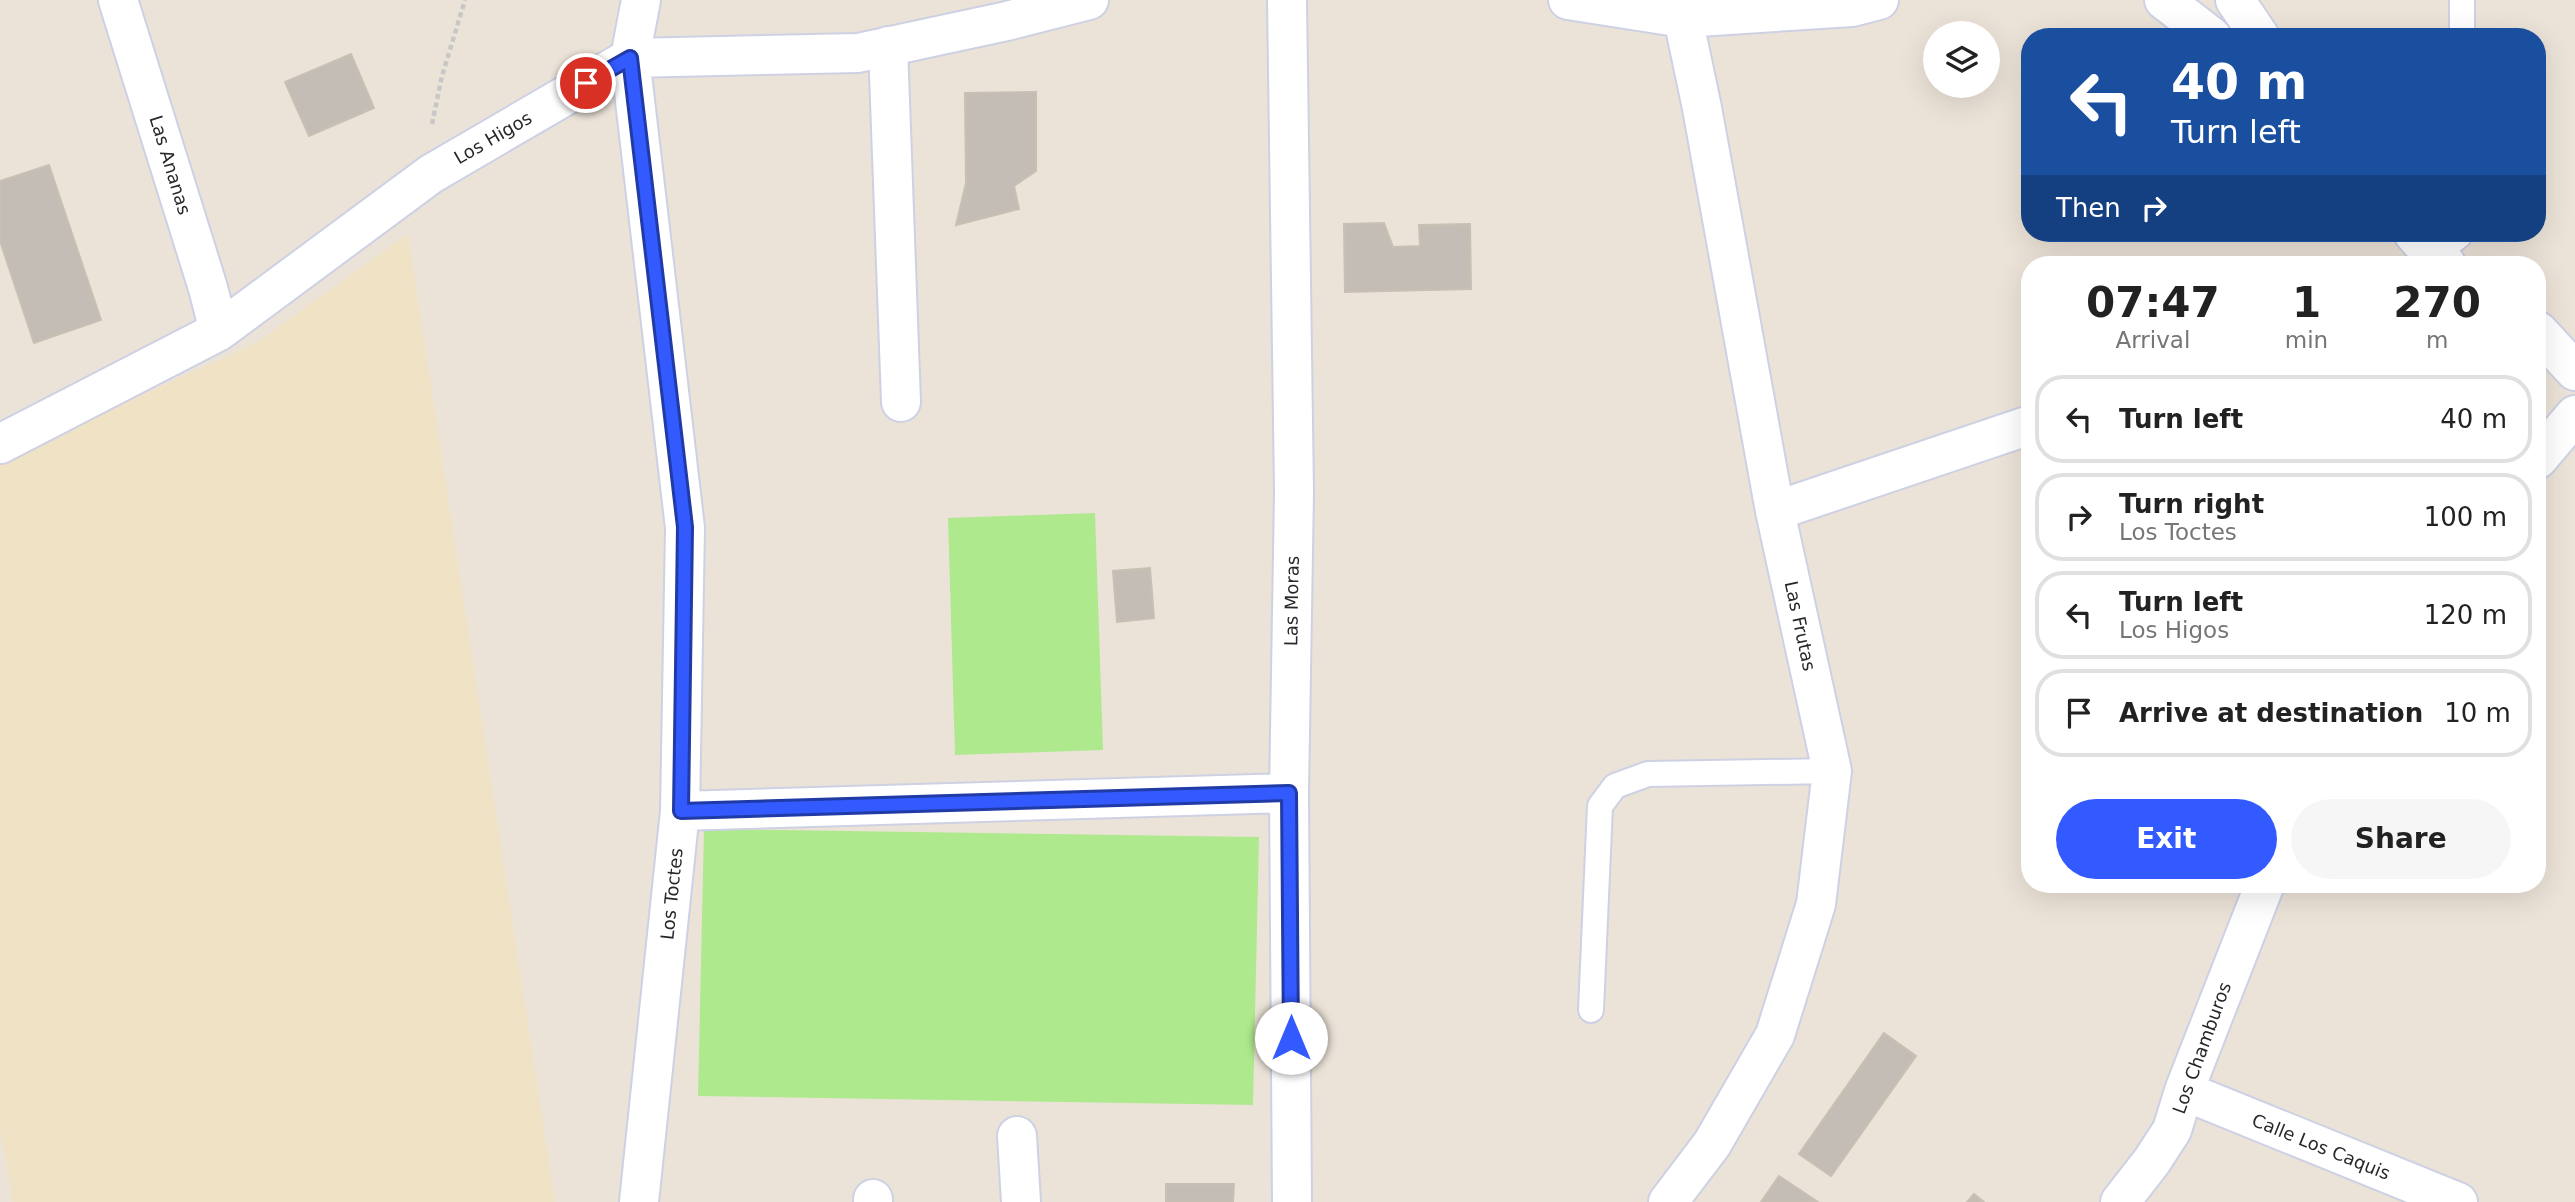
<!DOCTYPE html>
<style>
body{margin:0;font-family:"DejaVu Sans",sans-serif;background:#f6f6f6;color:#222;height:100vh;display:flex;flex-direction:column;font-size:26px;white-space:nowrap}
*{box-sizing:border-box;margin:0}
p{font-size:23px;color:#767676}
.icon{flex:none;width:38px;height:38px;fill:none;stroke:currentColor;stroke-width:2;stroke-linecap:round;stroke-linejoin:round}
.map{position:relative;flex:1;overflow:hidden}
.sheet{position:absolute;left:2021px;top:256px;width:525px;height:637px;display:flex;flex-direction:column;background:#fff;border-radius:28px;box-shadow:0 7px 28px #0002}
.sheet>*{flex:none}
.top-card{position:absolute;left:2021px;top:28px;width:525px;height:214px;border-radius:28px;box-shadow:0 7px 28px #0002;background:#1a4fa0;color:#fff;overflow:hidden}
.buttons{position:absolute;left:1923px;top:21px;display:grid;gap:14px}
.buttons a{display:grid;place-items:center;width:77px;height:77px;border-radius:50%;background:#fff;box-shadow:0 7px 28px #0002;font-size:35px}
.pin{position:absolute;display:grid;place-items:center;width:60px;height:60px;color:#fff;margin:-30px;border:4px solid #fff;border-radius:50%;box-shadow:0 2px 7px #0007}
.me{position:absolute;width:77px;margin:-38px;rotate:0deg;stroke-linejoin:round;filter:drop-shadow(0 0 5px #0008)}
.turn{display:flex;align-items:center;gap:24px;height:147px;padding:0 35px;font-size:32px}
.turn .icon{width:91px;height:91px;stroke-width:2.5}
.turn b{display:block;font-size:49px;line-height:60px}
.then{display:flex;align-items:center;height:66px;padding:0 35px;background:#0003;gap:14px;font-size:26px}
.eta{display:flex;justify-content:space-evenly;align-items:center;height:119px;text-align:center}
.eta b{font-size:42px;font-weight:600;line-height:49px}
.action{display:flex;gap:14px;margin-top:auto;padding:14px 35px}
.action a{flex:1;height:80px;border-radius:42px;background:#325aff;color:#fff;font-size:28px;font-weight:600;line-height:80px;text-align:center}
.action a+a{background:#f6f6f6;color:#222}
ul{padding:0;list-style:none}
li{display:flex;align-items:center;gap:21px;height:88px;margin:0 14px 10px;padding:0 21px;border:4px solid #e0e0e0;border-radius:28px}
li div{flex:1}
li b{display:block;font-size:26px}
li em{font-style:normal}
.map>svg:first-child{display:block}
</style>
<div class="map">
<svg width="2575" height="1202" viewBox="0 0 2575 1202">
<rect width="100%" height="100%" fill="#ece3d8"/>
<path fill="#f0e2c5" d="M408,234L555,1202H13L0,1129V460L256,343Z"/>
<path fill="#aee98e" d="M1095,513L1103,750L955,755L948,518Z
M704,829L1259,837L1253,1105L698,1096Z"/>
<path fill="#c3bdb5" stroke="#c8c0b2" stroke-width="2" d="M351,54L374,108L309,136L285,82Z
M1036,92V171L1014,186L1019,209L956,225L966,183L965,93Z
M49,165L101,320L34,343L0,241V181Z
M1384,223L1393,247L1420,246L1419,225L1470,224L1471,289L1345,292L1344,224Z
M1150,568L1154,618L1117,622L1113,571Z
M1884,1033L1916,1056L1831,1176L1799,1154Z
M1779,1176L1818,1202H1761Z
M1166,1184H1234L1233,1202H1166Z
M1974,1194L1984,1202H1967Z"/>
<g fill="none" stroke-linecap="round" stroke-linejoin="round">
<defs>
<path id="lane" d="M2462,37V0
M2433,256L2459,236V233
M1591,1010L1600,806L1615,786L1648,774L1832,771"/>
<path id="street" d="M118,0L208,288L219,331
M1287,0L1294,492L1289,793L1292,1202
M1568,0L1683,18L1852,7L1879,0
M2164,0L2212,37
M2235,0L2260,37
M888,46L901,402
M2413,233L2433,256L2446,264
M2538,331L2575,371
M0,444L219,331L431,174L630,58L858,53L1007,21L1089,0
M2538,459L2575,415
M1775,511L2030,425
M680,811L1289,793
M2184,1091L2458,1202
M1017,1136L1021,1202
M873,1199V1202
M639,1202L680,811L685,528L630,58L641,0
M1668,1202L1712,1144L1775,1035L1816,904L1832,771L1775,511L1702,108L1683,18
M2120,1202L2152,1161L2172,1130L2184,1091L2265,884"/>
</defs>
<use href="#lane" stroke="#cdd1e3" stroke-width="28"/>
<use href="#street" stroke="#cdd1e3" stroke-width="42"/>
<path stroke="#c7c7c7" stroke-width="4.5" stroke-dasharray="5 3.5" stroke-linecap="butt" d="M432,124L442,76L465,0"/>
<use href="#lane" stroke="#fff" stroke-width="24"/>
<use href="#street" stroke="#fff" stroke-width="38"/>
</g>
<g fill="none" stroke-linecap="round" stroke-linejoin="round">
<defs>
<path id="route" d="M586,83L630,58L685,527L681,811L1289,793L1291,1038"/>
</defs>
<use href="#route" stroke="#203aa6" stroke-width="18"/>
<use href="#route" stroke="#325aff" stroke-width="12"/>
</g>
<g text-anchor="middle" stroke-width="7" stroke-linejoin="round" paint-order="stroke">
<g font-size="18" fill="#282828" stroke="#fff">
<text transform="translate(493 138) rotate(-30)" y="6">Los Higos</text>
<text transform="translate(170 165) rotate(73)" y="6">Las Ananas</text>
<text transform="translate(1292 601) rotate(-89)" y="6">Las Moras</text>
<text transform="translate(1800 626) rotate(78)" y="6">Las Frutas</text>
<text transform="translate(672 894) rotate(-84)" y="6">Los Toctes</text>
<text transform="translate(2202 1048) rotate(-70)" y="6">Los Chamburos</text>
<text transform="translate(2321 1147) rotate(22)" y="6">Calle Los Caquis</text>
</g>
</g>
</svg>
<div class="buttons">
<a><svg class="icon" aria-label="layers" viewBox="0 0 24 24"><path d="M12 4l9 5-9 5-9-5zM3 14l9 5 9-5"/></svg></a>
</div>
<div class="pin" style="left:586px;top:83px;background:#d93025"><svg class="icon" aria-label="arrive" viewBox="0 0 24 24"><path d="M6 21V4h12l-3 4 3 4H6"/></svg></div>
<svg class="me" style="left:1291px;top:1038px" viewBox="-20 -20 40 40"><circle r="19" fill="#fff"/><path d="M0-13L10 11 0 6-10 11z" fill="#325aff"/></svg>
<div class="top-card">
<div class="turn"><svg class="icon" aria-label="left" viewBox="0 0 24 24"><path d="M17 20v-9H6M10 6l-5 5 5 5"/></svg><div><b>40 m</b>Turn left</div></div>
<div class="then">Then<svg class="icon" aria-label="right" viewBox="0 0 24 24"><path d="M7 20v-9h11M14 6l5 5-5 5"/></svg></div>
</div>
<section class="sheet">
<div class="eta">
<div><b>07:47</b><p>Arrival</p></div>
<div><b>1</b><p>min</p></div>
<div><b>270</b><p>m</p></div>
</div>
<ul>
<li><svg class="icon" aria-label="left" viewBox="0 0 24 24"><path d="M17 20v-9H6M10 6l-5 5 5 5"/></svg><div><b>Turn left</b></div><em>40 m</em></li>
<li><svg class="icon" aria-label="right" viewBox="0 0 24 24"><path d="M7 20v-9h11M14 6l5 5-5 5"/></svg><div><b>Turn right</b><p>Los Toctes</p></div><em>100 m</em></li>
<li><svg class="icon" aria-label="left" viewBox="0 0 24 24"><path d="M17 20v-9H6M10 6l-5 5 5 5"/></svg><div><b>Turn left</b><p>Los Higos</p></div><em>120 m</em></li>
<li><svg class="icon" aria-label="arrive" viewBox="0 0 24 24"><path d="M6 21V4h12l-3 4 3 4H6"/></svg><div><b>Arrive at destination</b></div><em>10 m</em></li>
</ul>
<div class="action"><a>Exit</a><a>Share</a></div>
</section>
</div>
